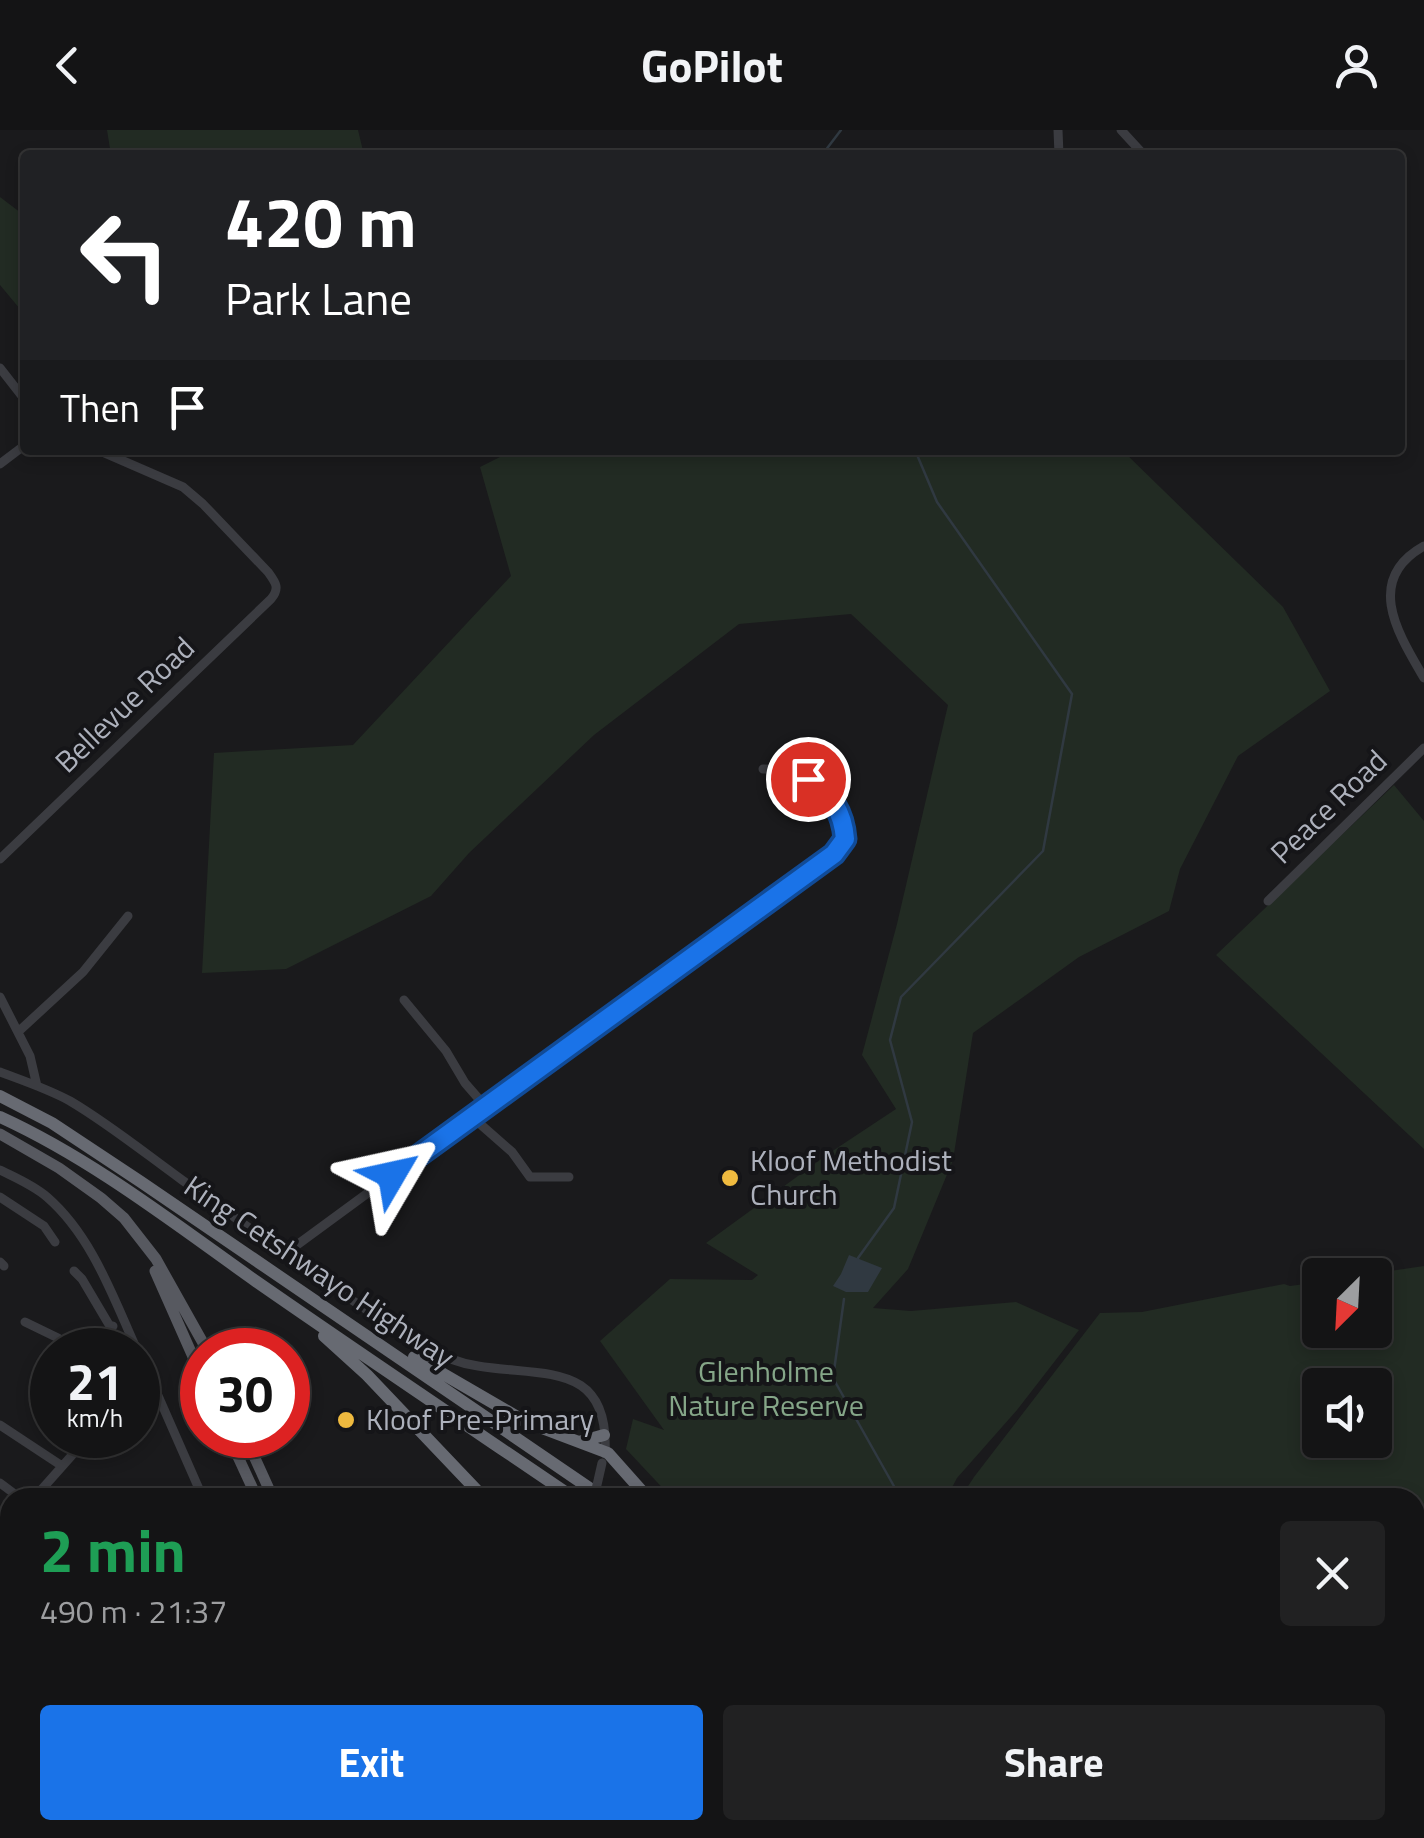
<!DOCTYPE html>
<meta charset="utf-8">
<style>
body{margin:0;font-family:"Titillium Web",sans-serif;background:#212122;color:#f1f3f6;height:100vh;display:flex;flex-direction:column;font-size:38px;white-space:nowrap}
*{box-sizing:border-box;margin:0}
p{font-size:32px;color:#9d9ea0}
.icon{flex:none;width:55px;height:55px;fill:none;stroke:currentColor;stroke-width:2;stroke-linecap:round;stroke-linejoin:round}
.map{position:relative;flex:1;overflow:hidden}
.details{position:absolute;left:0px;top:1358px;width:1425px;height:352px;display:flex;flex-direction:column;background:#141415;border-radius:30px 30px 0 0;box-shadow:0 5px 15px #0003,0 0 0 2px #333334}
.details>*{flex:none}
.guide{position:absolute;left:20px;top:20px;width:1385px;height:305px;border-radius:10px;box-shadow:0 5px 15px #0003,0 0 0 2px #333334;background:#202124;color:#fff;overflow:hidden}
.needle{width:65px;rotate:204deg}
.fabs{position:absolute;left:1302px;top:1128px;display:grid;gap:20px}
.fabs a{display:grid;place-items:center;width:90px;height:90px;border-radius:10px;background:#141415;box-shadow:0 5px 15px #0003,0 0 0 2px #333334;font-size:50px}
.speed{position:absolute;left:30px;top:1198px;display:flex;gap:20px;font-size:50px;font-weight:700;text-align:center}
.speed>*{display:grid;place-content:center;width:130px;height:130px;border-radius:50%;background:#141415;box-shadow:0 5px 15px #0003,0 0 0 2px #333334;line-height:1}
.speed small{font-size:25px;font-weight:400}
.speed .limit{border:15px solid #d22;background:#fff;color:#111}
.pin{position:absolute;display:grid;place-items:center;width:85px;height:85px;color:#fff;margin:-42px;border:5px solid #fff;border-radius:50%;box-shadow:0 2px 10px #0007}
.me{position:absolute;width:110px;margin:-55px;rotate:54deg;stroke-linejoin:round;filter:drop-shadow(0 0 8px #0008)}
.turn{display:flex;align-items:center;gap:35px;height:210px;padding:0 40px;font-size:45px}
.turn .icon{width:130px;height:130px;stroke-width:2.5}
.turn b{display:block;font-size:70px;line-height:85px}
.then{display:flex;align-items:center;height:95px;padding:0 40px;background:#0003;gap:20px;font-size:38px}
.round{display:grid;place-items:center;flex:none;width:105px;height:105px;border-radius:10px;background:#212122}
.overview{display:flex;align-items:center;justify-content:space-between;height:170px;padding:0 40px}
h1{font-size:60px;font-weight:700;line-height:75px;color:#1e9e55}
.action{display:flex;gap:20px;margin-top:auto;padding:20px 40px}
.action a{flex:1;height:115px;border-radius:10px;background:#1a73e8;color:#fff;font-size:40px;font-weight:700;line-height:115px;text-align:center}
.action a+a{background:#212122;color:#f1f3f6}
header{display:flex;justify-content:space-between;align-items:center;height:130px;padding:0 40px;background:#141415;font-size:45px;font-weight:700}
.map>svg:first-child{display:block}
</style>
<header><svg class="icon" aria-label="back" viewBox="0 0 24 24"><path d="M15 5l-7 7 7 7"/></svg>GoPilot<svg class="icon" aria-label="person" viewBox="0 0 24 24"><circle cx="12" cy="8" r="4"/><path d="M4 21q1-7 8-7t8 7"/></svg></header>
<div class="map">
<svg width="1424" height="1708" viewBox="0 0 1424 1708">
<rect width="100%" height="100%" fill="#1a1a1c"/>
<path fill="#222b23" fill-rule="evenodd" d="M107,0H358L364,25H111Z
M0,67L25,86V185L0,155Z
M514,320H1122L1283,477L1330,561L1238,626L1180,739L1169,781L1079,827L973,903L953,1030L908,1139L873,1178L911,1181L1016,1172L1079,1200L1017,1280L957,1348L947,1367H671L626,1319L633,1289L664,1300L600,1211L670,1149L752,1150L758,1145L706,1113L828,1024L896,979L862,925L897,794L948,575L851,484L739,494L594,605L469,723L431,766L286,839L202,843L214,623L353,615L511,446L480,337Z
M1394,655L1424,691V1019L1216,825Z
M1424,1136V1551L1415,1549V1368L961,1367L974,1347L1100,1183L1142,1182L1284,1154L1290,1156L1320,1152V1200H1375V1145H1363ZM1320,1255H1375V1310H1320Z
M1131,1700H1233L1235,1708H1143Z"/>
<path fill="#303941" d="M849,1125L882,1138L868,1162H846L833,1156L841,1144Z"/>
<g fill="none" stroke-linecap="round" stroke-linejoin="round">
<path stroke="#303941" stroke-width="2.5" d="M822,25L841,0
M858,1128L894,1078L912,992L890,910L901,867L1043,721L1072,564L937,372L915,320
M844,1169L833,1248L895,1358L903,1368"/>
<path stroke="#3b3c41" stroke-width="9" d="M1058,0L1059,25
M1121,0L1144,25
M0,238L25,270
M0,334L25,315
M1424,416C1363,450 1399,505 1424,548
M0,729L271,469C280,458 276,453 268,442L203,374L183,357L98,320
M1268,771L1424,618
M0,867L30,926L37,956
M404,870L446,921L465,953L485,976
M18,902L83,842L128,786
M0,942C24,951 48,959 70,971C109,994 146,1024 182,1050C261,1106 339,1164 421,1215C438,1225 458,1233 478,1236C544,1247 610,1231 605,1324
M471,986L512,1022L530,1047H569
M0,1040C16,1048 33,1055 47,1067C92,1106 113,1167 137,1220
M0,1067L44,1096L55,1112
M286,1123L534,941L835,724C862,695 826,653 796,643C786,640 774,639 763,639
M0,1132L4,1136
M74,1141L82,1149L111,1198
M25,1192L58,1208L77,1220
M87,1220L113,1196
M138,1220L203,1368
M0,1295L62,1336
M0,1353L20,1368
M34,1368L90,1305
M0,1405L10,1394
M1415,1589L1424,1587
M0,1654L10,1646
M820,1700L828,1708
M609,1708L616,1700
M627,1708L633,1700
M895,1708L899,1700
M1242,1708L1248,1700"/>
<path stroke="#575960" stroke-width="11" d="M0,1004L59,1038L101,1068L124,1088L156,1129L207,1220
M155,1141L202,1247
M228,1305L257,1368
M247,1305L249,1315L273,1368
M350,1700L353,1708
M429,1700L433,1708
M443,1700L447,1708"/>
<path stroke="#676a72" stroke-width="12" d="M0,966L52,993L141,1052L604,1368
M0,987C92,1029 175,1094 257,1152C362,1225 468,1296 574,1368
M324,1206L367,1245L484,1368
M414,1227L526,1292L608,1323L648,1368
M579,1312L604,1305
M1063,1700L1075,1708
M1092,1700L1104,1708"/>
<defs>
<path id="rail" d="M231,1362L233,1368
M387,1700L391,1708"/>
</defs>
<use href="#rail" stroke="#4e5056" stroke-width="6"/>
<use href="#rail" stroke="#151518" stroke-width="2.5" stroke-dasharray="8" stroke-linecap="butt"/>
<path stroke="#3b3c41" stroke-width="9" d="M594,1368L602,1333"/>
</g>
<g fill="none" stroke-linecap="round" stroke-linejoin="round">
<defs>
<path id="route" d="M392,1045L834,724L845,709C843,682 831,663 808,649"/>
</defs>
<use href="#route" stroke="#114b97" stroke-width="25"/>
<use href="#route" stroke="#1a73e8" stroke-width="18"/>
</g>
<g fill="#efba3f" stroke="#151518" stroke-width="4">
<circle cx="730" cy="1048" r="10"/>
<circle cx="346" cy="1290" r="10"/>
</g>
<g text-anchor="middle" stroke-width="8" stroke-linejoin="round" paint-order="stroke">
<g font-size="30" fill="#adb1bc" stroke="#151518">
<text transform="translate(125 575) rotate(-44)" y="10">Bellevue Road</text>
<text transform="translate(1329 677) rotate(-44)" y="10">Peace Road</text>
<text transform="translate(319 1142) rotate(34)" y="10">King Cetshwayo Highway</text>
</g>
<g font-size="30" fill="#adb1bc" stroke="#151518" text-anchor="start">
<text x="750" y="1041">Kloof Methodist<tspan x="750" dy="34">Church</tspan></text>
<text x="366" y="1300">Kloof Pre-Primary</text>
</g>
<g font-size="30" fill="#85a688" stroke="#151518">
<text x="766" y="1252">Glenholme<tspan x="766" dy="34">Nature Reserve</tspan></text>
</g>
</g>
</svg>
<div class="fabs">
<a><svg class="needle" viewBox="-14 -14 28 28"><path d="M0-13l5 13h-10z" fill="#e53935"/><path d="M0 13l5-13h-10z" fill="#9d9ea0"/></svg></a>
<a><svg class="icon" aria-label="sound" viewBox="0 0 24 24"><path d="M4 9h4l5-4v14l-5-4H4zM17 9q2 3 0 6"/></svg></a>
</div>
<div class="speed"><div>21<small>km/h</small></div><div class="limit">30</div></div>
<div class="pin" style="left:808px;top:649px;background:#d93025"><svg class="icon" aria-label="arrive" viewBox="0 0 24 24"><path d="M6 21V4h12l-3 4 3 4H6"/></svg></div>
<svg class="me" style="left:392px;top:1045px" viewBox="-20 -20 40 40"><path d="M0-17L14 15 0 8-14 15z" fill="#1a73e8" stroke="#fff" stroke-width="4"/></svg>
<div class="guide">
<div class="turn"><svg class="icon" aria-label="left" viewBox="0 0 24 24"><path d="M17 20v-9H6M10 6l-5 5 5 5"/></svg><div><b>420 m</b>Park Lane</div></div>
<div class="then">Then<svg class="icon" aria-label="arrive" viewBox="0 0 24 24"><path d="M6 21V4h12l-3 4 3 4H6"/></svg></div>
</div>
<section class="details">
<div class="overview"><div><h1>2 min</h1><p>490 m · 21:37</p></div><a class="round"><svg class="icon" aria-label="close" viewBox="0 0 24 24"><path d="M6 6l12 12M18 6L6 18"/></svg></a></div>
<div class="action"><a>Exit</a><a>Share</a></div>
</section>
</div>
